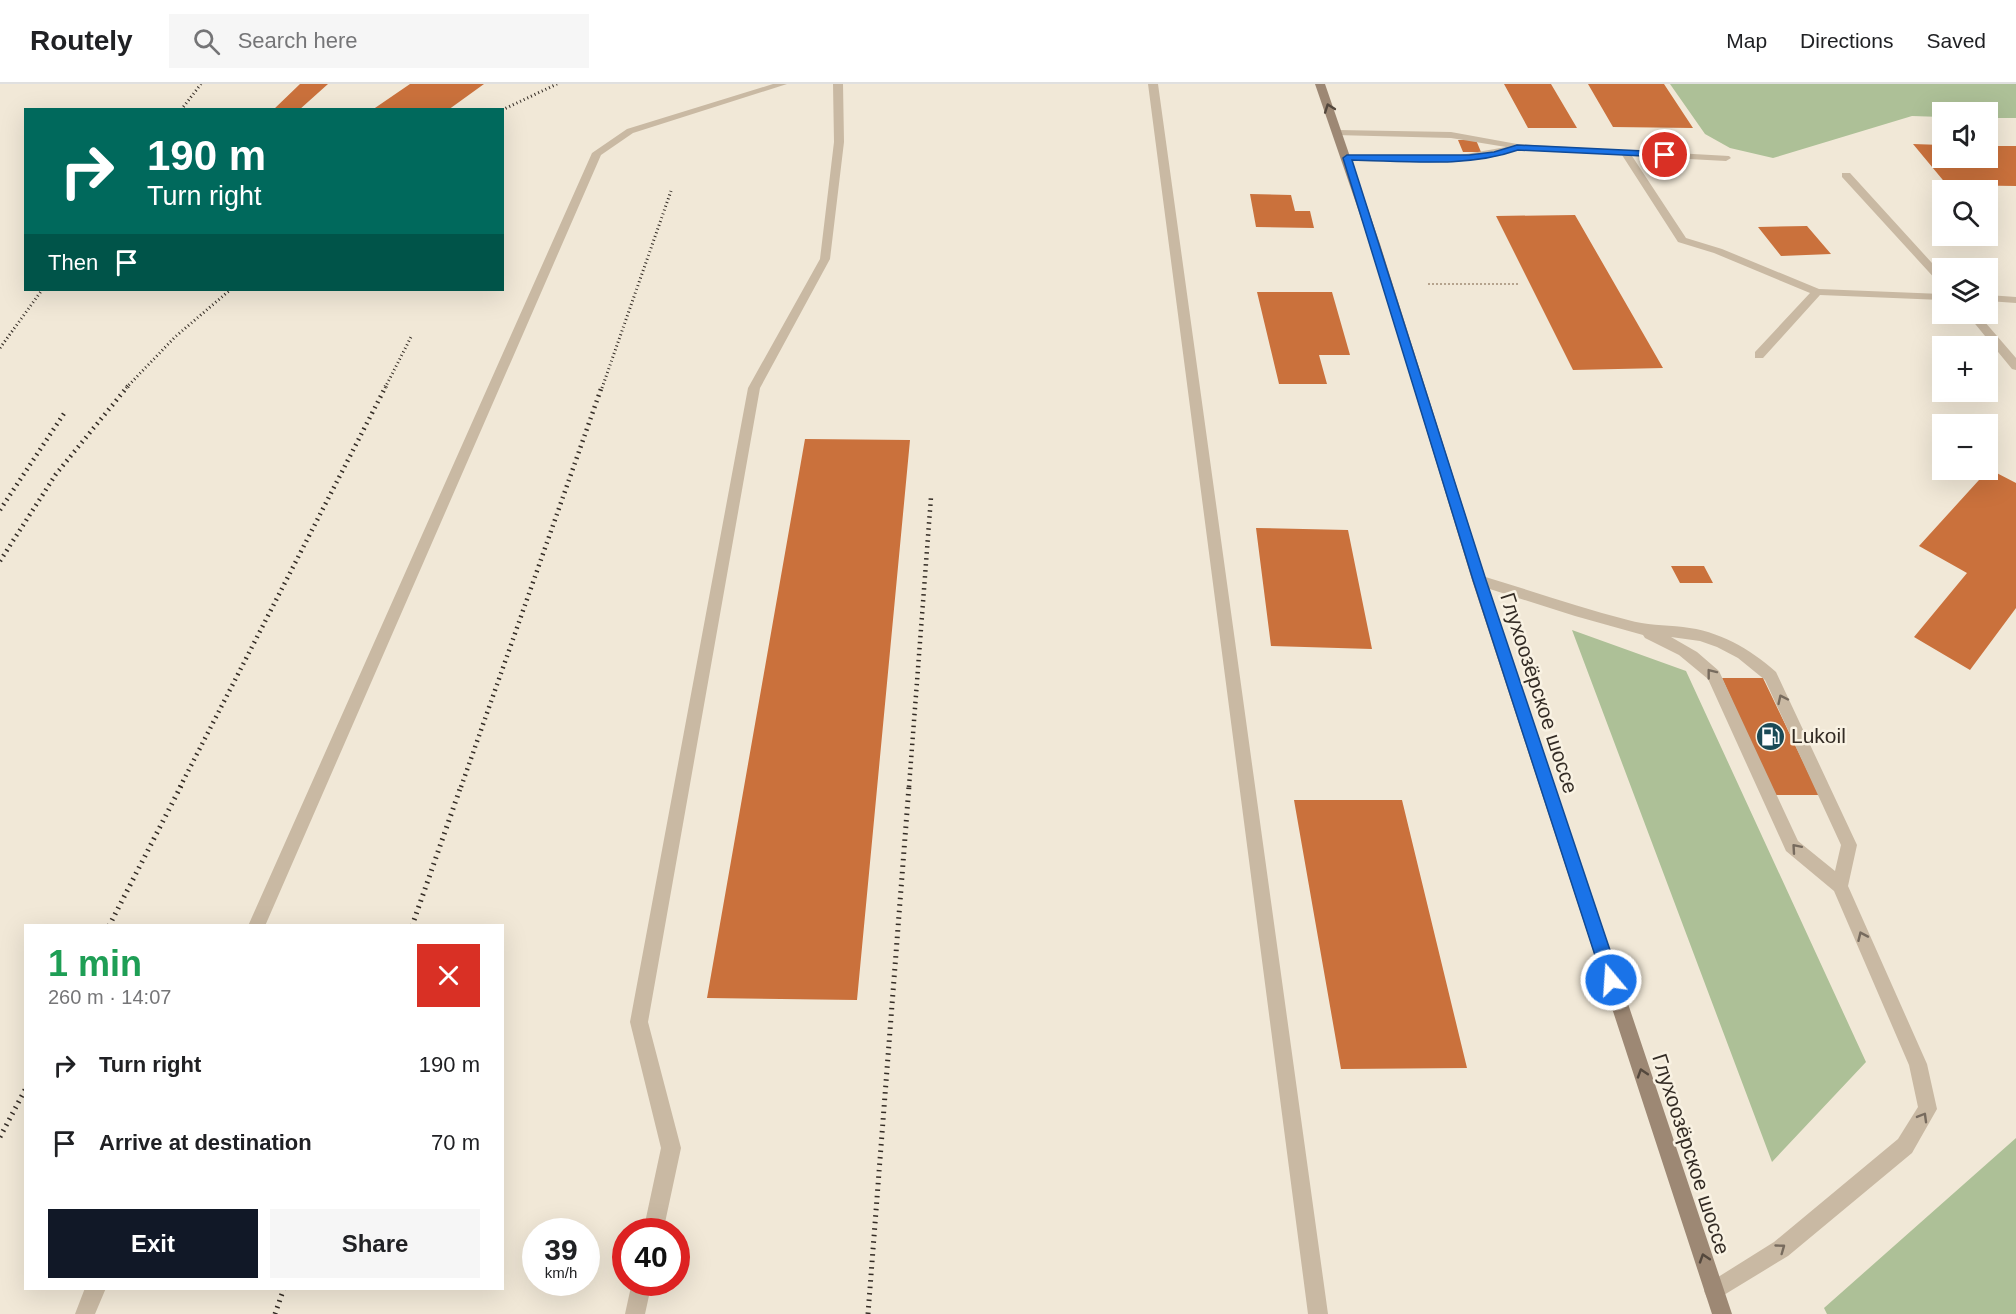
<!DOCTYPE html>
<meta charset="utf-8">
<style>
body{margin:0;font-family:Helvetica,sans-serif;background:#f6f6f6;color:#202124;height:100vh;display:flex;flex-direction:column;font-size:22px;white-space:nowrap}
*{box-sizing:border-box;margin:0}
p{font-size:20px;color:#757577}
.icon{flex:none;width:33px;height:33px;fill:none;stroke:currentColor;stroke-width:2;stroke-linecap:round;stroke-linejoin:round}
.map{position:relative;flex:1;overflow:hidden}
.sheet{position:absolute;left:24px;top:840px;width:480px;height:366px;display:flex;flex-direction:column;background:#fff;border-radius:0px;box-shadow:0 6px 24px #0002}
.sheet>*{flex:none}
.banner{position:absolute;left:24px;top:24px;width:480px;height:183px;border-radius:0px;box-shadow:0 6px 24px #0002;background:#00695c;color:#fff;overflow:hidden}
.buttons{position:absolute;left:1932px;top:18px;display:grid;gap:12px}
.buttons a{display:grid;place-items:center;width:66px;height:66px;border-radius:0px;background:#fff;box-shadow:0 6px 24px #0002;font-size:30px}
.speed{position:absolute;left:522px;top:1134px;display:flex;gap:12px;font-size:30px;font-weight:700;text-align:center}
.speed>*{display:grid;place-content:center;width:78px;height:78px;border-radius:50%;background:#fff;box-shadow:0 6px 24px #0002;line-height:1}
.speed small{font-size:15px;font-weight:400}
.speed .limit{border:9px solid #d22;background:#fff;color:#111}
.pin{position:absolute;display:grid;place-items:center;width:51px;height:51px;color:#fff;margin:-26px;border:3px solid #fff;border-radius:50%;box-shadow:0 2px 6px #0007}
.me{position:absolute;width:66px;margin:-33px;rotate:342deg;stroke-linejoin:round;filter:drop-shadow(0 0 4px #0008)}
.turn{display:flex;align-items:center;gap:21px;height:126px;padding:0 24px;font-size:27px}
.turn .icon{width:78px;height:78px;stroke-width:2.5}
.turn b{display:block;font-size:42px;line-height:51px}
.then{display:flex;align-items:center;height:57px;padding:0 24px;background:#0003;gap:12px;font-size:22px}
.round{display:grid;place-items:center;flex:none;width:63px;height:63px;border-radius:0px;background:#f6f6f6}
.headline{display:flex;align-items:center;justify-content:space-between;height:102px;padding:0 24px}
h1{font-size:36px;font-weight:800;line-height:45px;color:#1e9e55}
.action{display:flex;gap:12px;margin-top:auto;padding:12px 24px}
.action a{flex:1;height:69px;border-radius:0px;background:#111827;color:#fff;font-size:24px;font-weight:800;line-height:69px;text-align:center}
.action a+a{background:#f6f6f6;color:#202124}
ul{padding:0;list-style:none}
li{display:flex;align-items:center;gap:18px;height:78px;padding:0 24px}
li div{flex:1}
li b{display:block;font-size:22px}
li em{font-style:normal}
header{display:flex;align-items:center;gap:36px;box-sizing:border-box;height:84px;padding:0 30px;background:#fff;border-bottom:2px solid #e0e0e0}
header strong{font-size:28px}
nav{display:flex;gap:33px;margin-inline-start:auto;font-size:21px}
.search{width:420px;height:54px;background:#f6f6f6;display:flex;align-items:center;gap:15px;box-sizing:border-box;padding:0 21px;border-radius:0px;color:#757577;font-size:22px}
.map>svg:first-child{display:block}
</style>
<header>
<strong>Routely</strong>
<div class="search"><svg class="icon" aria-label="search" viewBox="0 0 24 24"><circle cx="10" cy="10" r="6"/><path d="M15 15l6 6"/></svg>Search here</div>
<nav><a>Map</a><a>Directions</a><a>Saved</a></nav>
</header>
<div class="map">
<svg width="2016" height="1230" viewBox="0 0 2016 1230">
<rect width="100%" height="100%" fill="#f1e8d7"/>
<path fill="#adc097" d="M1670,0H2016V34H1988V28H1942V33L1912,32L1773,74L1730,64L1705,50Z
M1572,546L1686,587L1866,978L1772,1078Z
M2016,1054V1230H1827L1824,1224Z"/>
<path fill="#ca713c" d="M300,0H328L299,26H273Z
M410,0H484L448,26H372Z
M1504,0H1551L1577,44H1528Z
M1588,0H1664L1693,44L1613,43Z
M1458,56H1476L1481,68H1463Z
M1913,60L1942,61V74H1988V62H2016V102L1947,101Z
M1250,110L1291,111L1295,127H1310L1314,144L1256,143Z
M1575,131L1663,284L1573,286L1496,132Z
M1807,142L1831,170L1781,172L1758,143Z
M1257,208H1332L1350,271H1319L1327,300H1279Z
M805,355L910,356L857,916L707,914Z
M1989,385L2016,399V524L1970,586L1914,553L1967,489L1919,462Z
M1256,444L1348,446L1372,565L1271,562Z
M1671,482H1704L1713,499H1680Z
M1722,594H1763L1819,711H1774Z
M1294,716H1402L1467,984L1341,985Z"/>
<g fill="none" stroke-linecap="round" stroke-linejoin="round">
<path stroke="#b5a38d" stroke-width="2" stroke-dasharray="2 2" stroke-linecap="butt" d="M1428,200H1519"/>
<path fill="#c9b9a3" fill-rule="evenodd" d="M773,0H787L633,49L601,71L265,842H248L592,69L627,45Z
M833,0H843L844,58L830,175L760,304L648,938L681,1064L663,1148H643L661,1064L630,938L748,304L820,175L834,58Z
M1148,0H1158L1328,1230H1308Z
M1338,46L1451,48L1517,60L1729,72L1731,74L1726,77L1632,72L1686,154L1722,165L1819,205L1942,210V216L1820,211L1763,274H1755V268L1810,209L1714,169L1678,158L1622,71L1517,66L1497,72L1455,78L1347,77L1342,74L1344,72H1455L1506,63L1451,54L1335,51L1333,49Z
M1842,89H1850L1942,190V199L1938,198L1842,93Z
M1988,211L2016,213V219L1988,217Z
M1967,230H1978L2016,274V286L2012,285Z
M1479,491C1529,506 1578,523 1628,536C1646,541 1664,541 1683,543C1719,547 1749,564 1776,588L1857,761L1848,802L1927,980L1937,1025L1912,1069L1788,1172L1714,1217L1707,1214L1704,1207L1707,1200L1774,1158L1898,1055L1918,1023L1909,981L1834,807L1786,767L1708,595L1679,571L1645,554L1643,551L1575,532L1474,500L1472,496ZM1671,553L1700,557L1717,563L1738,574L1765,596L1841,761L1835,787L1798,757L1719,587L1697,568Z
M632,1198H652L645,1230H625Z
M85,1204H106L95,1230H75Z"/>
<path fill="#9d8874" fill-rule="evenodd" d="M1315,0H1325L1380,160L1486,496L1732,1230H1712L1472,496L1370,160Z"/>
<path stroke="#342c25" stroke-width="3" stroke-dasharray="1 3" stroke-linecap="butt" d="M181,26L201,0
M502,26L557,0
M0,264L42,206
M126,304L175,253L230,206
M385,304L412,251
M602,304L671,107"/>
<path stroke="#342c25" stroke-width="4.5" stroke-dasharray="1.5 4.5" stroke-linecap="butt" d="M0,426L65,328
M0,477L56,390L128,302
M180,703L386,302
M461,703L602,302
M909,703L931,413"/>
<path stroke="#342c25" stroke-width="5" stroke-dasharray="1.5 5" stroke-linecap="butt" d="M109,842L181,702
M412,842L461,702
M0,1053L26,1004
M275,1230L284,1204
M868,1230L909,702"/>
</g>
<defs><path id="oneway-chevron" d="M-2-3.5L2.5 0L-2 3.5" fill="none" stroke-width="1.6" stroke-linecap="round" stroke-linejoin="round" transform="scale(1.5)"/></defs>
<g stroke="#54483d">
<use href="#oneway-chevron" transform="translate(1329 24) rotate(-110)"/>
<use href="#oneway-chevron" transform="translate(1642 989) rotate(-108)"/>
<use href="#oneway-chevron" transform="translate(1704 1174) rotate(-108)"/>
</g>
<g stroke="#776b5e">
<use href="#oneway-chevron" transform="translate(1711 589) rotate(-128)"/>
<use href="#oneway-chevron" transform="translate(1782 615) rotate(-115)"/>
<use href="#oneway-chevron" transform="translate(1796 764) rotate(-131)"/>
<use href="#oneway-chevron" transform="translate(1862 852) rotate(-114)"/>
<use href="#oneway-chevron" transform="translate(1923 1033) rotate(-60)"/>
<use href="#oneway-chevron" transform="translate(1781 1164) rotate(-36)"/>
</g>
<path fill="#1a73e8" stroke="#114b97" stroke-width="1.5" d="M1517,61L1665,68L1669,71L1665,73L1518,66C1467,84 1406,77 1352,76L1486,496L1620,896L1617,901L1611,903L1606,901L1603,896L1473,496L1343,74L1347,71H1469L1494,68Z"/>
<defs>
<symbol id="fuel-disc" viewBox="-11 -11 22 22"><circle r="9.5" fill="#1a4a56" stroke="#f9f2e3"/><path d="M-5.5-6h7V0h2V4h1.3V-2.5L3-4.5l.8-.8L6-3V5H2.5V1h-1V6h-7ZM-4.2-4.7v3.2H.2V-4.7Z" fill="#fff"/></symbol>
</defs>
<g fill-rule="evenodd">
<use href="#fuel-disc" x="1754" y="636" width="33" height="33"/>
</g>
<g text-anchor="middle" stroke-width="5" stroke-linejoin="round" paint-order="stroke">
<g font-size="21" fill="#342c25" stroke="#f9f2e3">
<text transform="translate(1539 609) rotate(72)" y="7">Глухоозёрское шоссе</text>
<text transform="translate(1691 1070) rotate(72)" y="7">Глухоозёрское шоссе</text>
</g>
<g font-size="21" fill="#342c25" stroke="#f9f2e3" text-anchor="start">
<text x="1791" y="659">Lukoil</text>
</g>
</g>
</svg>
<div class="buttons">
<a><svg class="icon" aria-label="sound" viewBox="0 0 24 24"><path d="M4 9h4l5-4v14l-5-4H4zM17 9q2 3 0 6"/></svg></a>
<a><svg class="icon" aria-label="search" viewBox="0 0 24 24"><circle cx="10" cy="10" r="6"/><path d="M15 15l6 6"/></svg></a>
<a><svg class="icon" aria-label="layers" viewBox="0 0 24 24"><path d="M12 4l9 5-9 5-9-5zM3 14l9 5 9-5"/></svg></a>
<a>+</a>
<a>−</a>
</div>
<div class="speed"><div>39<small>km/h</small></div><div class="limit">40</div></div>
<div class="pin" style="left:1665px;top:71px;background:#d93025"><svg class="icon" aria-label="arrive" viewBox="0 0 24 24"><path d="M6 21V4h12l-3 4 3 4H6"/></svg></div>
<svg class="me" style="left:1611px;top:896px" viewBox="-20 -20 40 40"><circle r="17" fill="#1a73e8" stroke="#fff" stroke-width="3"/><path d="M0-11L8 9 0 5-8 9z" fill="#fff"/></svg>
<div class="banner">
<div class="turn"><svg class="icon" aria-label="right" viewBox="0 0 24 24"><path d="M7 20v-9h11M14 6l5 5-5 5"/></svg><div><b>190 m</b>Turn right</div></div>
<div class="then">Then<svg class="icon" aria-label="arrive" viewBox="0 0 24 24"><path d="M6 21V4h12l-3 4 3 4H6"/></svg></div>
</div>
<section class="sheet">
<div class="headline"><div><h1>1 min</h1><p>260 m · 14:07</p></div><a class="round" style="background:#d93025;color:#fff"><svg class="icon" aria-label="close" viewBox="0 0 24 24"><path d="M6 6l12 12M18 6L6 18"/></svg></a></div>
<ul>
<li><svg class="icon" aria-label="right" viewBox="0 0 24 24"><path d="M7 20v-9h11M14 6l5 5-5 5"/></svg><div><b>Turn right</b></div><em>190 m</em></li>
<li><svg class="icon" aria-label="arrive" viewBox="0 0 24 24"><path d="M6 21V4h12l-3 4 3 4H6"/></svg><div><b>Arrive at destination</b></div><em>70 m</em></li>
</ul>
<div class="action"><a>Exit</a><a>Share</a></div>
</section>
</div>
